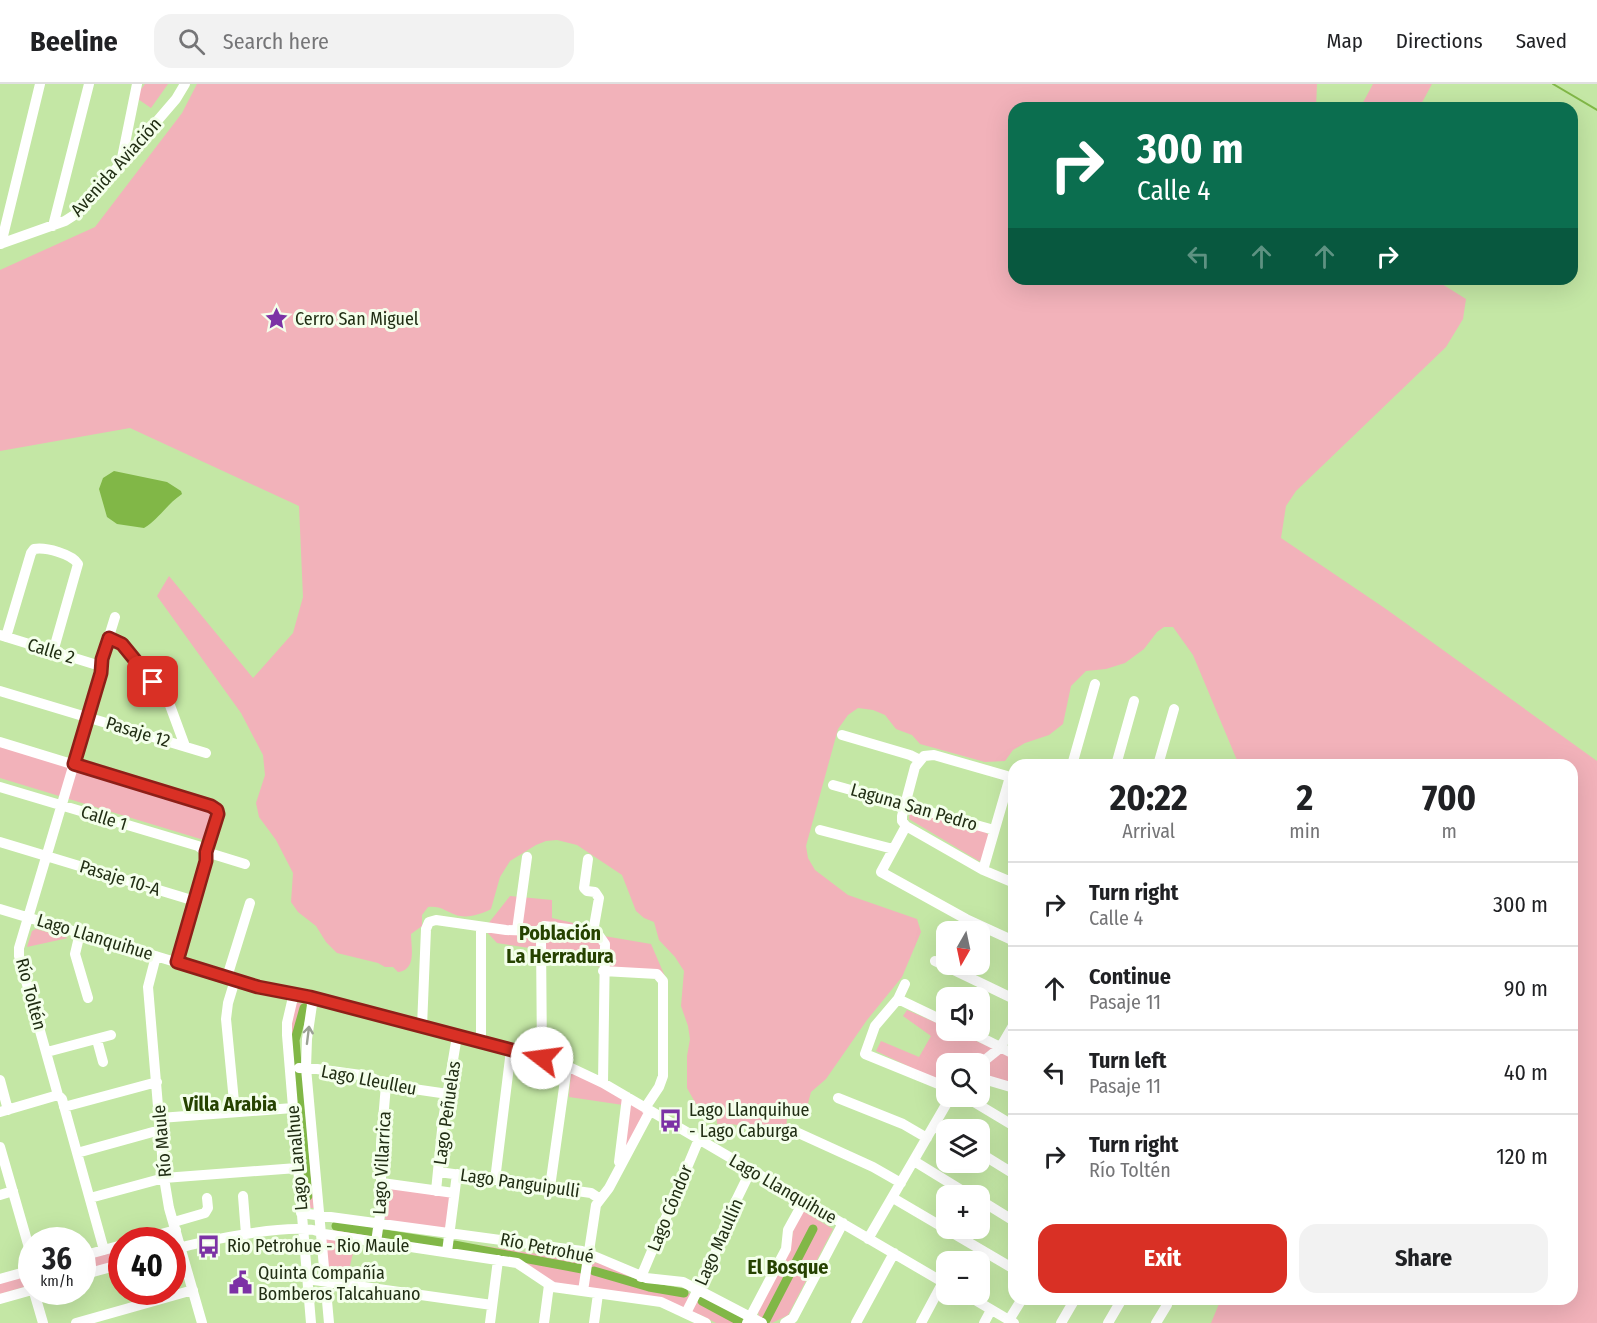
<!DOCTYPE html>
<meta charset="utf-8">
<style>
body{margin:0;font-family:"Fira Sans Condensed",sans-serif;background:#f2f2f2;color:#202124;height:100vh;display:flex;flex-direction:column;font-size:22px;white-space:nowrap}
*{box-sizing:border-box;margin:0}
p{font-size:20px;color:#757577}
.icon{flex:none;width:33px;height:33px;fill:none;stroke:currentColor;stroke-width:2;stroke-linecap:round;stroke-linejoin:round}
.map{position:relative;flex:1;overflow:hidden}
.details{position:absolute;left:1008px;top:675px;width:570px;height:546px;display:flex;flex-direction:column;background:#fff;border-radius:18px;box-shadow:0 6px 24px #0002}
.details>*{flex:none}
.top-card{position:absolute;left:1008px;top:18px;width:570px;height:183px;border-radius:18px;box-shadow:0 6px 24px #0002;background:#0b6e4f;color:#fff;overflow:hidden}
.needle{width:39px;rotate:189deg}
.tools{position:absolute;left:936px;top:837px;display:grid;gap:12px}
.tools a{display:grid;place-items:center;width:54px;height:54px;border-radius:12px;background:#fff;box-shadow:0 6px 24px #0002;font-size:30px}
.speed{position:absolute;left:18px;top:1143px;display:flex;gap:12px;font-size:30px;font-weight:700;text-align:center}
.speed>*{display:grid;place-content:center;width:78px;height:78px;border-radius:50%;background:#fff;box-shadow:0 6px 24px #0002;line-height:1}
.speed small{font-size:15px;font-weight:400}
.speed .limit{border:9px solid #d22;background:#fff;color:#111}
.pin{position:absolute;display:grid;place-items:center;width:51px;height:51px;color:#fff;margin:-26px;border-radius:12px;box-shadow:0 3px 9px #0006}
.me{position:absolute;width:66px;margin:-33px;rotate:285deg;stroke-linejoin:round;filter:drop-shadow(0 0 4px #0008)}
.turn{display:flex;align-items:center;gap:21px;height:126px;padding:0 30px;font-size:27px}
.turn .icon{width:78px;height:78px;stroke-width:2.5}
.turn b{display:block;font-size:42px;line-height:51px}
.lanes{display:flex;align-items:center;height:57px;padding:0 30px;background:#0003;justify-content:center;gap:30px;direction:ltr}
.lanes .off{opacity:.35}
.eta{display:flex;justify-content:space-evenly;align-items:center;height:102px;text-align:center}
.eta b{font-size:36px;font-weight:700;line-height:42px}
.cta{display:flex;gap:12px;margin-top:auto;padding:12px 30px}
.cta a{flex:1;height:69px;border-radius:18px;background:#d93025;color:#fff;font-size:24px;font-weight:700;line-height:69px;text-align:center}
.cta a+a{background:#f2f2f2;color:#202124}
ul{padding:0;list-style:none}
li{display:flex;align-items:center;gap:18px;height:84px;padding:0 30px;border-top:2px solid #e0e0e0}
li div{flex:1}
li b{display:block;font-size:22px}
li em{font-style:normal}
header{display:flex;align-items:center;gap:36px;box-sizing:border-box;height:84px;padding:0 30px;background:#fff;border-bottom:2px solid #e0e0e0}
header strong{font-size:28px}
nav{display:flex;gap:33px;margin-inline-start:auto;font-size:21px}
.search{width:420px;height:54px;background:#f2f2f2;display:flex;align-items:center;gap:15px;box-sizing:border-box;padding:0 21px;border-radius:18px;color:#757577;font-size:22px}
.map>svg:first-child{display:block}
</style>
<header>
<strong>Beeline</strong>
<div class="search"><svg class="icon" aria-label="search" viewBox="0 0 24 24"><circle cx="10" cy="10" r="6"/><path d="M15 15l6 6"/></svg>Search here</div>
<nav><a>Map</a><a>Directions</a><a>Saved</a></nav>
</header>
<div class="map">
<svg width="1597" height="1239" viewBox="0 0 1597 1239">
<rect width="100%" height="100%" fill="#c4e7a5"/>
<path fill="#f2b2ba" d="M145,0H168L151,24L135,13Z
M197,0H1317L1316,24H1014V195H1434L1466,215L1463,235L1446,263L1296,407L1286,422L1281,454L1386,525L1597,677V1239H1211L1221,1215H1572V681H1239L1193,571L1173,543H1164L1157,548L1144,565L1125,579L1106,585L1086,587L1071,602L1063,640L1049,651L1025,659L1013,666L1005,677L985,678L920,660L912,651L896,645L885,631L873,626L858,624L848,631L838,645L806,762L808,774L815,786L848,811L917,835L921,848L902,893L867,936L826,995L811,1008L806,1027L787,1034L786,1046L773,1053L761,1054C749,1041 734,1039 717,1040L716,1024L696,1020L687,1004V972L690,955L688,942L681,922L684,887L675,873L659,856L654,838L644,834L636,827L622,791L577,761L557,756L546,757L536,761L510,777L500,793L491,825C482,830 467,835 456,831C444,827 442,822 428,823L422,831V842L411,850C411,863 417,886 398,888L393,883H385L378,879L337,869L326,858L316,842L298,828L291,818L293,789L276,756L259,733L256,719L265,691L263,671L241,629L157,512L169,492L253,594L293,549L303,513L299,422L130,344L0,367V186L95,143L182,29Z
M1373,0H1432L1419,24H1360Z
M0,662L214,729L207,757L0,694Z
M910,726L985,748L989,751L983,776L979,777L909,735Z
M510,812L552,816V834L595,844L604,852L651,860L667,897L609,884L555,876L556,868L497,859L484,845Z
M36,845L68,854L27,863L32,847Z
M295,918L306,921L299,955L300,995L314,1124H307L292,975L291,940Z
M907,926L946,943V946L954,947L1014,974V1000L980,990V980H946V1000L876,967L881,957L919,973L931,952L903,932Z
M571,988L602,1002L624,1016L623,1021L569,1013Z
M629,1019L646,1028L623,1074Z
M389,1103L448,1111L451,1115L445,1145L387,1137L384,1133L386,1107Z
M803,1127L833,1145L788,1231L772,1239L759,1233L758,1227L791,1161L794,1141Z
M335,1140L593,1178L606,1181L649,1202L702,1212L754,1239H716L701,1231L666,1220L560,1204L523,1177L335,1153Z
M326,1154L356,1157L347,1194H327Z
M121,1165V1176L83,1187V1176Z
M31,1190V1201L0,1210V1199Z"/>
<path fill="#81b747" d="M114,387L167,398L181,407L182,410C167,420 159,435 144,444L117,440L107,433L99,405L103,394Z"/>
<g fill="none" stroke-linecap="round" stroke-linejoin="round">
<path stroke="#81b747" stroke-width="2" d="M1553,0L1597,26"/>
<path stroke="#81b747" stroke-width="9" d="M304,924L295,956L308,1112
M336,1142L373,1148
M384,1150L441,1159
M454,1161L582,1185
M594,1187L649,1203L684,1209
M702,1217L741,1238
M766,1236L813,1145"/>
<path stroke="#fff" stroke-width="10" d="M121,79L137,0
M53,142L89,0
M0,160L65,137L79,128L176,15L185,0
M1,160L40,0
M0,551L97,581L101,584
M6,553L31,469L34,465C46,463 72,470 78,480L53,568
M109,554L122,560L168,616L185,662
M0,607L206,669
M842,651L910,671L920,676
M0,658L215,724L218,730L206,768V777L177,878
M1072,681L1095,600
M1116,681L1134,617
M1158,681L1174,625
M833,701L994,746
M0,703L198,762L206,768L245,780
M906,742L881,788L966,835L1014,857
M906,742L902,737V732L915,683L924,672L934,671L1014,694
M906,742L983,786L1014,799
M820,746L893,765
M0,758L195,817
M588,775L584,804L587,807L595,808L599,814L593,848
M983,786L1010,693
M0,825L258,903L310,913L567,982L603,999L946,1200
M481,843V958
M517,846L527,773
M537,848L544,842L593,848L598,850L605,860L603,999
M80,849L75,870L88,914
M156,872L148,903L164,1094L169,1124L202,1239
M935,877L1014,915
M603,887L657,890L663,897V992L659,1003L645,1024
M227,893L250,819
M235,896L228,919L226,935L235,1028
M905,900L898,915L875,942L865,970L946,1003
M294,909L287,939V951L311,1239
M313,914L307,955L306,984L329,1239
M898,915L946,938
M422,943L426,845L429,838L436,836L506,846L535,847L539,849L541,855L542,974
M966,946L1014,970
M97,956L103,978
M47,968L111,951
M980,980L1000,964L1014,940
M299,984L317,985L368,992L386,1001L448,1010
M980,994L1014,1004
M0,996L8,1026
M964,1012L1014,1042
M838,1014L903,1040L927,1054
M64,1023L157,998
M0,1028L58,1011
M160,1034L293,1024
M934,1042L946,1050
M794,1047L873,1083L901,1099
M0,1063L32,1174
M77,1069L160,1046
M980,1069L1014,1090
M914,1077L971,1112
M619,1078L627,1013
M439,1088L591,1109L600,1115
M495,1096L511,966
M382,1099L454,1109
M550,1103L567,982
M436,1107L443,1036L457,952
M0,1111L13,1107
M243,1112L246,1150
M90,1114L164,1094L297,1084
M893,1114L1014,1185
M980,1116L1014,1137
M301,1129L582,1167L646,1194L683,1198L762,1239
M174,1138L205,1129L208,1124L207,1114
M868,1155L951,1012
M138,1156L176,1146
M376,1158L381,1124V1060L386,1001
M104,1166L62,1015L58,1011L19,872V864L101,589L102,575L115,533
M172,1166C199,1158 303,1135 324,1150L517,1179L553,1203L661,1218L706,1239
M447,1168L457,1090
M82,1172L122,1161
M82,1191L122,1180
M641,1193L699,1055
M0,1195L32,1186
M307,1195L492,1221
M583,1207L596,1121L609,1104L650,1027
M34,1208L43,1239
M965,1210L1014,1239
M0,1215L32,1206
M686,1229L712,1178L729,1131L751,1086
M1009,1236L1022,1215
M76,1239L193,1206
M490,1239L498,1176
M544,1239L549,1201
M594,1239L598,1210
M747,1239L786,1165L788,1146L804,1117
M785,1239L793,1234L843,1139
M856,1239L894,1169
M921,1239L943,1198
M984,1239L991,1226
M1061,1239L1075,1215
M1108,1239L1122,1215
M1156,1239L1167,1221"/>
</g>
<defs><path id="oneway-shaft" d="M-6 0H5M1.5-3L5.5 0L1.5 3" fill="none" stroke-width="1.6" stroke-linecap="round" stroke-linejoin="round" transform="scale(1.5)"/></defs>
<use stroke="#9ba195" href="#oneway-shaft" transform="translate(308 951) rotate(-83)"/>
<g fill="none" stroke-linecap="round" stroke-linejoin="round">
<defs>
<path id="route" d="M153,598L122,560L109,554L102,575L101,589L74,680L211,722L217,726L218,730L206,768V777L177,878L258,903L310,913L542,974"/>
</defs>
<use href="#route" stroke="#8d1f18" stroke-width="15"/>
<use href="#route" stroke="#d93025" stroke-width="10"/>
</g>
<defs>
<symbol id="sight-bare" viewBox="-9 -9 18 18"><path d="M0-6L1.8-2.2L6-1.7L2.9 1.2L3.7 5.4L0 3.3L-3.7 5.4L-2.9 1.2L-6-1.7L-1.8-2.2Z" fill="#7c32a5" stroke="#f4ffeb" stroke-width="2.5" paint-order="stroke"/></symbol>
<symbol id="bus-bare" viewBox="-9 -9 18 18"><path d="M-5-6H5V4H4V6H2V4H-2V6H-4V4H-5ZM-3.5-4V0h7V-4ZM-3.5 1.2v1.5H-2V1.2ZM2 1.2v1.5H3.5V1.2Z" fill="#7c32a5" stroke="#f4ffeb" stroke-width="2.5" paint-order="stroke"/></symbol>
<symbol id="civic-bare" viewBox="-9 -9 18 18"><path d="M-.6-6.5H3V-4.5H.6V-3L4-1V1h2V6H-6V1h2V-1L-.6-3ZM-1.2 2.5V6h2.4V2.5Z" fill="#7c32a5" stroke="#f4ffeb" stroke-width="2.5" paint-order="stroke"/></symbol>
</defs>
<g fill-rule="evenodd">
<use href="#sight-bare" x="260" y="218" width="33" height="33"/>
<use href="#bus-bare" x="654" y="1020" width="33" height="33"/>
<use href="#bus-bare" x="192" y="1146" width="33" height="33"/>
<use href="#civic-bare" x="224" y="1182" width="33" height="33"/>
</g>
<g text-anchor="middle" stroke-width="6" stroke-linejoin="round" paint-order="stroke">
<g font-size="18" fill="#212e14" stroke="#f4ffeb">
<text transform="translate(116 83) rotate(-48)" y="6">Avenida Aviación</text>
<text transform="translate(51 567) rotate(17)" y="6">Calle 2</text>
<text transform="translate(138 648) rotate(17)" y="6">Pasaje 12</text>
<text transform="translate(914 723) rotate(16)" y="6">Laguna San Pedro</text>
<text transform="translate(104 734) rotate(17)" y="6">Calle 1</text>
<text transform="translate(120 794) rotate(17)" y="6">Pasaje 10-A</text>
<text transform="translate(95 853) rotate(17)" y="6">Lago Llanquihue</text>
<text transform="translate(31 910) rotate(75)" y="6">Río Toltén</text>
<text transform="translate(369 996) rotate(11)" y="6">Lago Lleulleu</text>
<text transform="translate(447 1029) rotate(-82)" y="6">Lago Peñuelas</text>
<text transform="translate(162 1057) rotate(-95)" y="6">Río Maule</text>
<text transform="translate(297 1074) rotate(-95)" y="6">Lago Lanalhue</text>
<text transform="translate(382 1079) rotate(-87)" y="6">Lago Villarrica</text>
<text transform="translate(520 1099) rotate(8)" y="6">Lago Panguipulli</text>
<text transform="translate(783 1105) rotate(30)" y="6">Lago Llanquihue</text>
<text transform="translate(670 1124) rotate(-68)" y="6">Lago Cóndor</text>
<text transform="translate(719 1158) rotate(-66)" y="6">Lago Maullín</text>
<text transform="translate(547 1164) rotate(11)" y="6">Río Petrohué</text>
</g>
<g font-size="18" fill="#212e14" stroke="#f4ffeb" text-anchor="start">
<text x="295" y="241">Cerro San Miguel</text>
<text x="689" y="1032">Lago Llanquihue<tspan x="689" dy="21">- Lago Caburga</tspan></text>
<text x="227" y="1168">Rio Petrohue - Rio Maule</text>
<text x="258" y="1195">Quinta Compañía<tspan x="258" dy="21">Bomberos Talcahuano</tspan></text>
</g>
<g font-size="20" font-weight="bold" fill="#264200" stroke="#f4ffeb">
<text x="560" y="856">Población<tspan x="560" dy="23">La Herradura</tspan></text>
<text x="230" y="1027">Villa Arabia</text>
<text x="788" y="1190">El Bosque</text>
</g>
</g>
</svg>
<div class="tools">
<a><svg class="needle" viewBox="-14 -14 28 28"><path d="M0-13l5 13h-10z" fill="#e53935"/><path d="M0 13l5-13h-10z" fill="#757577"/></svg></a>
<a><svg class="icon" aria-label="sound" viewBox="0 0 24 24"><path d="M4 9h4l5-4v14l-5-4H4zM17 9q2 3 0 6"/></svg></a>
<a><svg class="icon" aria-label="search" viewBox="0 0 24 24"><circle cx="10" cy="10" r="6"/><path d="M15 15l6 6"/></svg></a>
<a><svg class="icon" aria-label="layers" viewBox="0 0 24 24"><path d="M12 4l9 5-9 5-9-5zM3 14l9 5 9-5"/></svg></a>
<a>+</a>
<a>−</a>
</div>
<div class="speed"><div>36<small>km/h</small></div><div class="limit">40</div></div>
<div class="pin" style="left:153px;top:598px;background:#d93025"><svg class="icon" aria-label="arrive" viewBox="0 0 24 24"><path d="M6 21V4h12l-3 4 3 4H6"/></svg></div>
<svg class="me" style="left:542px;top:974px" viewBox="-20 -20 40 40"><circle r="19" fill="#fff"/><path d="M0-13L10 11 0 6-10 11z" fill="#d93025"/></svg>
<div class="top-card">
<div class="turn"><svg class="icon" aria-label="right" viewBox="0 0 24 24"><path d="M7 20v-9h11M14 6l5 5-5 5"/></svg><div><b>300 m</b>Calle 4</div></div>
<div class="lanes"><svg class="icon off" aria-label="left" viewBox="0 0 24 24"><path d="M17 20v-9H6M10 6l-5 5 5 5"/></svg><svg class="icon off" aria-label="ahead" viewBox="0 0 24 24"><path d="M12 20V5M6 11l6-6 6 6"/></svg><svg class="icon off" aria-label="ahead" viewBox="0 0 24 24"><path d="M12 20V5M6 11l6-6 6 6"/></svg><svg class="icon" aria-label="right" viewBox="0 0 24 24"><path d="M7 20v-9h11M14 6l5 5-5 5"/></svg></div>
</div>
<section class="details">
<div class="eta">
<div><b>20:22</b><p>Arrival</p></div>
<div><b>2</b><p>min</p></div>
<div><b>700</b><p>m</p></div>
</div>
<ul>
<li><svg class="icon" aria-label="right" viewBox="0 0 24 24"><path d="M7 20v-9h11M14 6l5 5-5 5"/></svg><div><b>Turn right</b><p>Calle 4</p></div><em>300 m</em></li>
<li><svg class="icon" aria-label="ahead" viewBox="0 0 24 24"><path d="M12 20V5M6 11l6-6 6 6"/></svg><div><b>Continue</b><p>Pasaje 11</p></div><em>90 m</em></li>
<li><svg class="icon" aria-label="left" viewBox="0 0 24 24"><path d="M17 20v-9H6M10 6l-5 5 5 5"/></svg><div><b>Turn left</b><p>Pasaje 11</p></div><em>40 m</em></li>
<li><svg class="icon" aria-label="right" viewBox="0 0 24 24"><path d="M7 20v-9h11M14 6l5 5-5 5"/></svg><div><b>Turn right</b><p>Río Toltén</p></div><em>120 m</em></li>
</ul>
<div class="cta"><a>Exit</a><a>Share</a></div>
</section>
</div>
